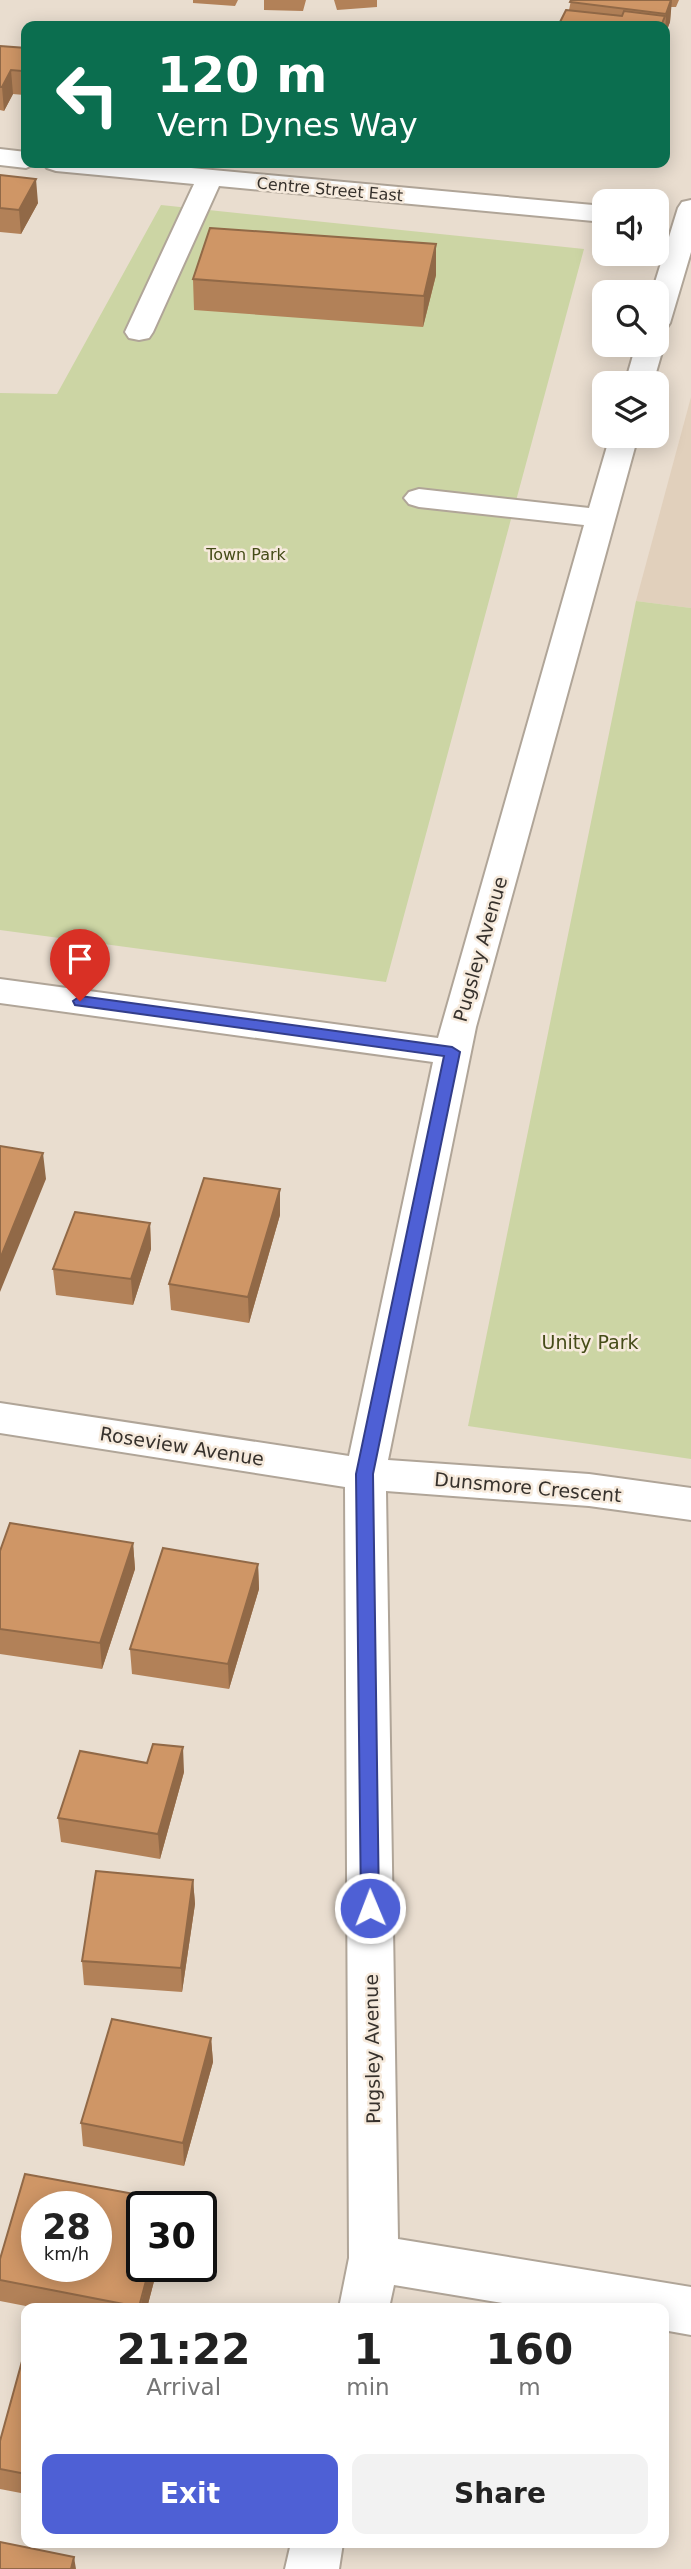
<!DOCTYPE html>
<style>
body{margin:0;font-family:"DejaVu Sans",sans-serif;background:#f2f2f2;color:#222;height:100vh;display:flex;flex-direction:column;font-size:26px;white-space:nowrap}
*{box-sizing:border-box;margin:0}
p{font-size:23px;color:#767676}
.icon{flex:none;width:38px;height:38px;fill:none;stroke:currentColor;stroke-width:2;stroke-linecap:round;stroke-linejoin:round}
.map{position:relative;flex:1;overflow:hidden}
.sheet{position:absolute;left:21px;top:2303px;width:648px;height:245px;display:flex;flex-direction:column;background:#fff;border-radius:14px;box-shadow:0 4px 18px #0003}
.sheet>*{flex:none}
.banner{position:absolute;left:21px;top:21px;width:649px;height:147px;border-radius:14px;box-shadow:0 4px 18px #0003;background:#0b6e4f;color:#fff;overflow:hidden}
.fabs{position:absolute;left:592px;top:189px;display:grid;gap:14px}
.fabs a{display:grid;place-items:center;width:77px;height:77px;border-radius:14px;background:#fff;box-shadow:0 4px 18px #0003;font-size:35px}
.speed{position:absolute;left:21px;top:2191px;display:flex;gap:14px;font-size:35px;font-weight:700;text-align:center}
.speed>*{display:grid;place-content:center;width:91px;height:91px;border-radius:50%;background:#fff;box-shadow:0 4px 18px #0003;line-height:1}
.speed small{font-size:18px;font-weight:400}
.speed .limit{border:4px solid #111;border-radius:10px;background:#fff;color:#111}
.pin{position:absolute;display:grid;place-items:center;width:60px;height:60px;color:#fff;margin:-72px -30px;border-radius:50% 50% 50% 0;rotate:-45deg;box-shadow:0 0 7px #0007}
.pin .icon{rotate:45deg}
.me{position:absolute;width:77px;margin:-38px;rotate:359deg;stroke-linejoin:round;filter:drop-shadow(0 0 5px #0008)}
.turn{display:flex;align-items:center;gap:24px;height:147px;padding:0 21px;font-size:32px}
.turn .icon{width:91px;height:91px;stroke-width:2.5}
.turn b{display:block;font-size:49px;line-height:60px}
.eta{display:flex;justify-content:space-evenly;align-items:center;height:119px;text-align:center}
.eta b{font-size:42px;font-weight:700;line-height:49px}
.cta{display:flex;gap:14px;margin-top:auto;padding:14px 21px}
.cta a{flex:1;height:80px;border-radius:14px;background:#4e60d5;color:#fff;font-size:28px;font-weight:700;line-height:80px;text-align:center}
.cta a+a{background:#f2f2f2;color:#222}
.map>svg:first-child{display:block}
</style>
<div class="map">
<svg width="691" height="2569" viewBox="0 0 691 2569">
<rect width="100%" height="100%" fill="#e9ddcf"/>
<path fill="#e1d0bc" d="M691,397V608L636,601Z"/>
<path fill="#ccd5a4" d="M161,205L584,249L386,982L0,930V393L57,394Z
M636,601L691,608V1459L468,1426Z"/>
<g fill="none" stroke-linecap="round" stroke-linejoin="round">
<defs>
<path id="minor" d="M0,149L26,152V163H37L26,168L0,165Z
M43,163H137L604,206V222L219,186L153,332L149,338L139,340L129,338L125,332L194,184L56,171L47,168Z
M691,200V252L670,323L666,329L656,331V292H652L678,208L682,202Z
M656,338L664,345L653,383H625L636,345H656Z
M610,436H638L476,1027L388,1460L589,1474L691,1488V1520L589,1506L386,1491L398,2239L691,2287V2335L663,2330V2308H533L394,2285L389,2308H339L349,2258L345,1487L0,1433V1403L349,1456L433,1062L0,1003V979L438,1038L584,525L419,507L409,504L404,498L409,492L419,489L589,508Z
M291,2543H343L339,2569H285Z"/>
</defs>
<use href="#minor" stroke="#b0a598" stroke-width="4"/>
<use href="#minor" fill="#fff" fill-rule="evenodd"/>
</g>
<path fill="#b28158" d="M193,0H238L235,6L193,3Z
M264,0H306L303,11L264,10Z
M334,0H377V7L337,10Z
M571,0H679L676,7H671L670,22L665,35V26H558L569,10Z
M0,46L26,48L24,95L13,94L4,111L0,110Z
M0,175L38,203L21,234L0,232Z
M436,244V275L423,327L194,310L193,279Z
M280,1189V1215L249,1323L171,1310L169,1284Z
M150,1223L151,1249L133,1305L56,1295L53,1269Z
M133,1543L135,1569L102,1669L0,1654V1551Z
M258,1564L259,1589L229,1689L132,1674L130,1649Z
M184,1772L160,1859L61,1842L58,1818Z
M193,1880L195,1904L182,1992L84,1985L82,1961Z
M211,2038L213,2062L184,2166L83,2146L81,2123Z
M0,2259L142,2266H158L147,2308H36L0,2301Z
M26,2354V2494L0,2489V2441Z"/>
<path fill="#916947" d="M672,0L670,22L665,35L666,14Z
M26,63V91L24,95L22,71Z
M11,70L13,94L4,111L2,87Z
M36,179L38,203L21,234L19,210Z
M436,244V275L423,327L424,296Z
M43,1153L46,1179L0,1292V1259Z
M280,1189V1215L249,1323L248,1297Z
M150,1223L151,1249L133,1305L131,1279Z
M133,1543L135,1569L102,1669L100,1643Z
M258,1564L259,1589L229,1689L228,1664Z
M183,1747L184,1772L160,1859L158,1834Z
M193,1880L195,1904L182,1992L181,1968Z
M211,2038L213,2062L184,2166L183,2143Z
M150,2266H158L147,2308H140Z
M74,2557L76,2569H71Z"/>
<path fill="#cf9666" stroke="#916947" stroke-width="2" fill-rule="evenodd" d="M571,0H671L666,14L570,2Z
M566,10L622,16L624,11L665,16L661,26H558Z
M0,46L26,48V63L22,71L11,70L2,87H0Z
M0,175L36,179L19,210L0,208Z
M210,228L436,244L424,296L193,279Z
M0,1146L43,1153L0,1259Z
M204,1178L280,1189L248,1297L169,1284Z
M75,1212L150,1223L131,1279L53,1269Z
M10,1523L133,1543L100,1643L0,1629V1551Z
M163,1548L258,1564L228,1664L130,1649Z
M153,1744L183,1747L158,1834L58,1818L80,1751L147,1763Z
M96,1871L193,1880L181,1968L82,1961Z
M112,2019L211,2038L183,2143L81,2123Z
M25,2174L167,2200L165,2207H142V2266H150L139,2307L0,2280V2259ZM37,2207H96V2266H37Z
M24,2354H26V2474L0,2469V2441Z
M0,2542L74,2557L71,2569H0Z"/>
<path fill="#4e60d5" stroke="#333e8a" stroke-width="2" d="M80,996L452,1047L460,1052L373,1474L379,1908L377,1913L370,1916L363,1913L361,1908L356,1474L444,1056L75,1005L73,1001Z"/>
<g text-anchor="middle" stroke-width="5" stroke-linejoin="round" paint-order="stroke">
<g font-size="16" fill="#36312c" stroke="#f6eadc">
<text transform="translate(330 189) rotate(5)" y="6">Centre Street East</text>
</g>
<g font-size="16" fill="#454c18" stroke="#f6eadc">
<text x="246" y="560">Town Park</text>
</g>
<g font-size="19" fill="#36312c" stroke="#f6eadc">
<text transform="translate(480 949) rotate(-74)" y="7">Pugsley Avenue</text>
<text transform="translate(182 1446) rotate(9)" y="7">Roseview Avenue</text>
<text transform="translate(528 1487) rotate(5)" y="7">Dunsmore Crescent</text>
<text transform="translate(372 2049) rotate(-91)" y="7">Pugsley Avenue</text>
</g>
<g font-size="19" fill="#454c18" stroke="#f6eadc">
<text x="590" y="1349">Unity Park</text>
</g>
</g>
</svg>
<div class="fabs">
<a><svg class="icon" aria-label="sound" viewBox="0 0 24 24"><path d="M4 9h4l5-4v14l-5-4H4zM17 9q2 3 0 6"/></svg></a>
<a><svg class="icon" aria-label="search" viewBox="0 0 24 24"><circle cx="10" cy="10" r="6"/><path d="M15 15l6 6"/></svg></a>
<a><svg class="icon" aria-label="layers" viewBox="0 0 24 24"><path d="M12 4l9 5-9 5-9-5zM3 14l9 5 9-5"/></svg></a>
</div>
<div class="speed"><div>28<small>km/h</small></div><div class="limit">30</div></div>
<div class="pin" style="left:80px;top:1001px;background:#d93025"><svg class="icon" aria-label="arrive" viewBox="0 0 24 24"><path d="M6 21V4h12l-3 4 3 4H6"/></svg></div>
<svg class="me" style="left:370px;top:1908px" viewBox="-20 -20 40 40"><circle r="17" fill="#4e60d5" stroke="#fff" stroke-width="3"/><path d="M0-11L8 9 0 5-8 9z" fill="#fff"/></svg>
<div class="banner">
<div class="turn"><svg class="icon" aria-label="left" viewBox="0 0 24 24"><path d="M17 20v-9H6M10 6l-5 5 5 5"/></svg><div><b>120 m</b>Vern Dynes Way</div></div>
</div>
<section class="sheet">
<div class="eta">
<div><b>21:22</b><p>Arrival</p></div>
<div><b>1</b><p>min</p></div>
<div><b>160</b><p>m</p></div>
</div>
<div class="cta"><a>Exit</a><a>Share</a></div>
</section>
</div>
